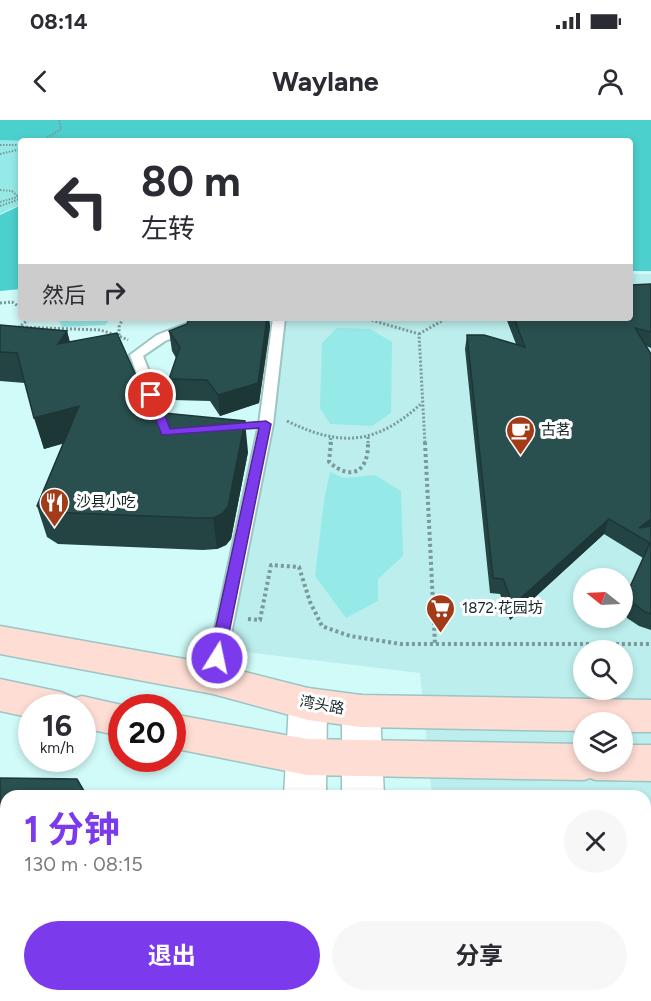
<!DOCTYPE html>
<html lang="zh">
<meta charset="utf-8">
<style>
body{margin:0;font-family:Figtree,"Noto Sans SC",sans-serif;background:#f7f7f7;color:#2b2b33;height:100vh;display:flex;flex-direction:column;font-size:22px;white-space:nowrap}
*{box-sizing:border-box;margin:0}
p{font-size:20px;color:#7c7c81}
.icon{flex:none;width:33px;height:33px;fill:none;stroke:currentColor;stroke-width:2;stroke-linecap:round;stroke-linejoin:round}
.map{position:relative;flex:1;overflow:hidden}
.details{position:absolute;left:0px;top:670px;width:651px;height:212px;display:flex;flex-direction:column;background:#fff;border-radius:18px 18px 0 0;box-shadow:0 3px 9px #0003}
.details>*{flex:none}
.top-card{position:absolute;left:18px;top:18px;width:615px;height:183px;border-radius:6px;box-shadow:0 3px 9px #0003;background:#fff;color:#2b2b33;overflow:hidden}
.needle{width:39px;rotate:288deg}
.buttons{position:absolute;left:573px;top:448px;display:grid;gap:12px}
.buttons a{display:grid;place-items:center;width:60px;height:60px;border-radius:50%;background:#fff;box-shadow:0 3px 9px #0003;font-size:30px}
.speed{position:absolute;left:18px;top:574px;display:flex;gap:12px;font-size:30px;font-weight:700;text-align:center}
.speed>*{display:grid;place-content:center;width:78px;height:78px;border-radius:50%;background:#fff;box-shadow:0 3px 9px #0003;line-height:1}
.speed small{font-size:15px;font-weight:400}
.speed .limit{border:9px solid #d22;background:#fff;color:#111}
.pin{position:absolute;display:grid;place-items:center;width:51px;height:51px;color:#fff;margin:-26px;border:3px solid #fff;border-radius:50%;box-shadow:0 2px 6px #0007}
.me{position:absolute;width:66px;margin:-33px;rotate:10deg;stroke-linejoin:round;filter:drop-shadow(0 0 4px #0008)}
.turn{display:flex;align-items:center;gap:21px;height:126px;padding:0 24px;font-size:27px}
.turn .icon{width:78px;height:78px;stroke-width:2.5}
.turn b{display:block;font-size:42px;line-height:51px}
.then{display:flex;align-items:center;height:57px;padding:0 24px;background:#0003;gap:12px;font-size:22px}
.round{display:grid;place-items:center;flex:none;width:63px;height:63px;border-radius:32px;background:#f7f7f7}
.overview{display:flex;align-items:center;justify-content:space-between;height:102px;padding:0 24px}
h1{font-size:36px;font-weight:700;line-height:45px;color:#7c3aed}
.primary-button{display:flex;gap:12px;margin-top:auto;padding:12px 24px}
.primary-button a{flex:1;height:69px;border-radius:36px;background:#7c3aed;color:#fff;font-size:24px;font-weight:700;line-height:69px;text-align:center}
.primary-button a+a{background:#f7f7f7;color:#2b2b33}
.status{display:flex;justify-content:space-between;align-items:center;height:42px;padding:0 30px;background:#fff;direction:ltr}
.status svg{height:16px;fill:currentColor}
header{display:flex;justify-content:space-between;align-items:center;height:78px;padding:0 24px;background:#fff;font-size:27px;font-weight:700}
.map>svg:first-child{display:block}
</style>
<div class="status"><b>08:14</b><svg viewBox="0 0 49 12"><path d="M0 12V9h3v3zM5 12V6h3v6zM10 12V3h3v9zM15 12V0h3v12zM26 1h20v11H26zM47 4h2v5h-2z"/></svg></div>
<header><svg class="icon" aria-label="back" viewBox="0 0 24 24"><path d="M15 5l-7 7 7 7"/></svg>Waylane<svg class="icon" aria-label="person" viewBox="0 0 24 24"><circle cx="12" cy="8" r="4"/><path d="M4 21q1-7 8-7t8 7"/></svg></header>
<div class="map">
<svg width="651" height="881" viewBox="0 0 651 881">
<rect width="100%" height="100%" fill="#d0fbf9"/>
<path fill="#bbeeed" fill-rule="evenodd" d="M630,154H651V881H452L451,876H645V676H432L420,553L229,530L272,302L285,198H630ZM584,459H622V498H584ZM584,531H622V570H584ZM584,603H622V642H584Z"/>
<path fill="#95eae8" d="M9,18L33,21H21V84L0,94V20Z
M58,198H111L105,205L62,207Z
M337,208L370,209L392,222L391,293L372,306L330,304L320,288L322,223Z
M330,352L344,358L375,355L401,371L403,436L378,459V481L346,498L315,456L324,381Z"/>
<path fill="#4cd0ce" d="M0,0H651V151H630V21H36L0,20Z
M21,85V169L0,171V95Z"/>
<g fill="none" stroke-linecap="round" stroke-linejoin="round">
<defs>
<path id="service" d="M273,198H285L273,304L222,559L220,564L213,567L206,564L204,559L259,304Z
M191,202L195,203V209L165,221L143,236L173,313L166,317L159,313L130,235L157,215Z"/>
<path id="minor" d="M308,568L322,573L327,584L326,676H284L289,584L294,573Z
M361,575L375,580L380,591L384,676H342V591L347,580Z
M268,876H318L317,881H267Z
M343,876H393V881H343Z"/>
<path id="secondary" d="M0,506L213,544L308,568L361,575L651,580V612H622V603H584V611L361,607L308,600L213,574L0,534Z
M0,559L61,572L75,578L82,576L135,588H122V616L82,608V588H32V598L0,591Z
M172,594L307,619L584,624V642H622V625H651V661L596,660L590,658L584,660L307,655L172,628Z"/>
</defs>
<use href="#service" stroke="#9cc5c4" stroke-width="4"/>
<use href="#minor" stroke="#9cc5c4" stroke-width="3"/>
<use href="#secondary" stroke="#9cc5c4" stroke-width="3"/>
<path stroke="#7a9998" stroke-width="2" stroke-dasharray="1.5 1.5" stroke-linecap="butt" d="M42,21L61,9L59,0
M0,25H21
M0,34L21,29
M0,70L12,71L21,79
M0,86L20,79"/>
<path stroke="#7a9998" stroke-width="3" stroke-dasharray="2 2" stroke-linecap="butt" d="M0,183L12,182L21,188
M123,198L119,207V216L128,220
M364,198L419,214L425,324
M18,207L100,210L119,216
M18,208L29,199L41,198
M419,214L447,198
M287,301C342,328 377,324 422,283
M368,317V324
M330,324L331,316"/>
<path stroke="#7a9998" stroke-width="4" stroke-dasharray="3 3" stroke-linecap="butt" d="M331,322L329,342C352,362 369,351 368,322
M425,322L435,524
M248,499L260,500L271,445L299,447L310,482L322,506L350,516L401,524H651"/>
<use href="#service" fill="#fff" fill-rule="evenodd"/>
<use href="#minor" fill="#fff" fill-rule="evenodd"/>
<use href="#secondary" fill="#fdddd4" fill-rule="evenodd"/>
<path stroke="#7a9998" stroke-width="2" stroke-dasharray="1.5 1.5" stroke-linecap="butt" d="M0,82L21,76"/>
</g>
<path fill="#234443" d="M651,164V228L646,226L651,234V510L639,506L627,498L623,484L629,469L643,438L604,414L510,500L500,474L490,473L465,229L467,215L516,224L506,198H630Z
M189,198H269L270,207L259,283L220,296L210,281L173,280L169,259L176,238L172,231L169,211L187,204Z
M0,205L67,211L70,222L153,294L248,332L231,419L226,425L217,429L203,430L58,424L47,417L37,386L63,323L44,329L25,263L0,261Z
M553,876H645L651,881H552Z"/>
<path fill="#1d3737" d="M267,198H269L270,207L259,283L220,296L218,275Z
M67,211L74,241L58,224Z
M79,286L87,317L44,329L34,298Z
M150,287L155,318L139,290Z
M245,301L248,332L231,419L226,425L217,429L213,398Z
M609,399L604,414L510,500L513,485Z
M651,399V410L639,408Z
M144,876H157L156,881H143Z"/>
<path fill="#294f4e" stroke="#1d3737" stroke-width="1.5" d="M651,164V212L635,208L651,234V399L639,408L651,406V494L645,492L633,483L629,469L650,423L609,399L513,485L503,459L493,458L467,215H484L525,227L514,198H630V165Z
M189,198H267L258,263L218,275L207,260L169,259L180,227L169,211L187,204Z
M0,205L67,211L58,224L117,213L150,287L139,290L152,292L153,294L154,292L245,301L228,387L222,394L213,398H198L48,392L37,386L79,286L34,298L17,233L0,232Z
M0,658L77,659L87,676H6V876H144L143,881H0Z
M651,767V881H562V876H645V773Z"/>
<path fill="#7c3aed" stroke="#51269a" stroke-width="1.5" d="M151,272L157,275L170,309L266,301L271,304L224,538L222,543H211L209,538L259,308L162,315L146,275Z"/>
<defs>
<symbol id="cafe-pin" viewBox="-11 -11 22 30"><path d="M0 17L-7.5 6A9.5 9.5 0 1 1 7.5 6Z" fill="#a13b18" stroke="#fefefe"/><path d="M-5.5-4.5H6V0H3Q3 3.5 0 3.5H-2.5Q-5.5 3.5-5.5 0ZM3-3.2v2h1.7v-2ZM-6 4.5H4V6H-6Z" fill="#fff"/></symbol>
<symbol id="restaurant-pin" viewBox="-11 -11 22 30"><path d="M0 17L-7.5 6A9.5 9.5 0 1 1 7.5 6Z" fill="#a13b18" stroke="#fefefe"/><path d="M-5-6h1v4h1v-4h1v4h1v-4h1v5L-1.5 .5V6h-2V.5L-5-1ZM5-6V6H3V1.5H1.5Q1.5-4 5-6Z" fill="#fff"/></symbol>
<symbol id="supermarket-pin" viewBox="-11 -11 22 30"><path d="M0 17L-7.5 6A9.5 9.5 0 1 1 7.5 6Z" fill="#a13b18" stroke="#fefefe"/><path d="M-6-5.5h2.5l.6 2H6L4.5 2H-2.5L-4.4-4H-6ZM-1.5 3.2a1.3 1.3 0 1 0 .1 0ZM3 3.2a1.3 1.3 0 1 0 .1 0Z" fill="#fff"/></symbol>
</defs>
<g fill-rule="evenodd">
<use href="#cafe-pin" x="504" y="294" width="33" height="45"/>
<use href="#restaurant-pin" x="38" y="366" width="33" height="45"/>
<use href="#supermarket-pin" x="424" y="472" width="33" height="45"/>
</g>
<g text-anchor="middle" stroke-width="6" stroke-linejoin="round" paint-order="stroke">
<g font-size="15" fill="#152525" stroke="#fefefe" text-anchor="start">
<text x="541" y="315">古茗</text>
<text x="76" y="387">沙县小吃</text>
<text x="462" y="493">1872·花园坊</text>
</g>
<g font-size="15" fill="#152525" stroke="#fefefe">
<text transform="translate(322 585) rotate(10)" y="5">湾头路</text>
</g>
</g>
</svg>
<div class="buttons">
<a><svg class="needle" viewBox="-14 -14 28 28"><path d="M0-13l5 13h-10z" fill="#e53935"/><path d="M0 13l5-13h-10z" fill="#7c7c81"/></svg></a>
<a><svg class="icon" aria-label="search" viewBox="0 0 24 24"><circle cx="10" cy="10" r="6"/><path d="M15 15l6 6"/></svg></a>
<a><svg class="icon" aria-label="layers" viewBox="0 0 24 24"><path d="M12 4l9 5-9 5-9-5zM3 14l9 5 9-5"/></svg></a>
</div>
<div class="speed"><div>16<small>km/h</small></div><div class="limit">20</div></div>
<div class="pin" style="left:151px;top:275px;background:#d93025"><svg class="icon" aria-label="arrive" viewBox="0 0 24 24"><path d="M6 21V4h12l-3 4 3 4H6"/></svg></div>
<svg class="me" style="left:217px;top:538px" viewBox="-20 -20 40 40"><circle r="17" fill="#7c3aed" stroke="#fff" stroke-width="3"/><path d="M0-11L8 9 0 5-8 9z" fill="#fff"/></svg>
<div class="top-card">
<div class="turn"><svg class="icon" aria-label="left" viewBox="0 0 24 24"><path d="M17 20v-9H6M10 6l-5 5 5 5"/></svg><div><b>80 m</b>左转</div></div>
<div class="then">然后<svg class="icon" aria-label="right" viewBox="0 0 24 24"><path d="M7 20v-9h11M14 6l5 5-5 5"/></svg></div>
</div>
<section class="details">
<div class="overview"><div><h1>1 分钟</h1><p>130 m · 08:15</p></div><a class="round"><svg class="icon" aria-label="close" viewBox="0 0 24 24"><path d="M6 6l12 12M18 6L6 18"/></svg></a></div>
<div class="primary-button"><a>退出</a><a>分享</a></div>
</section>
</div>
